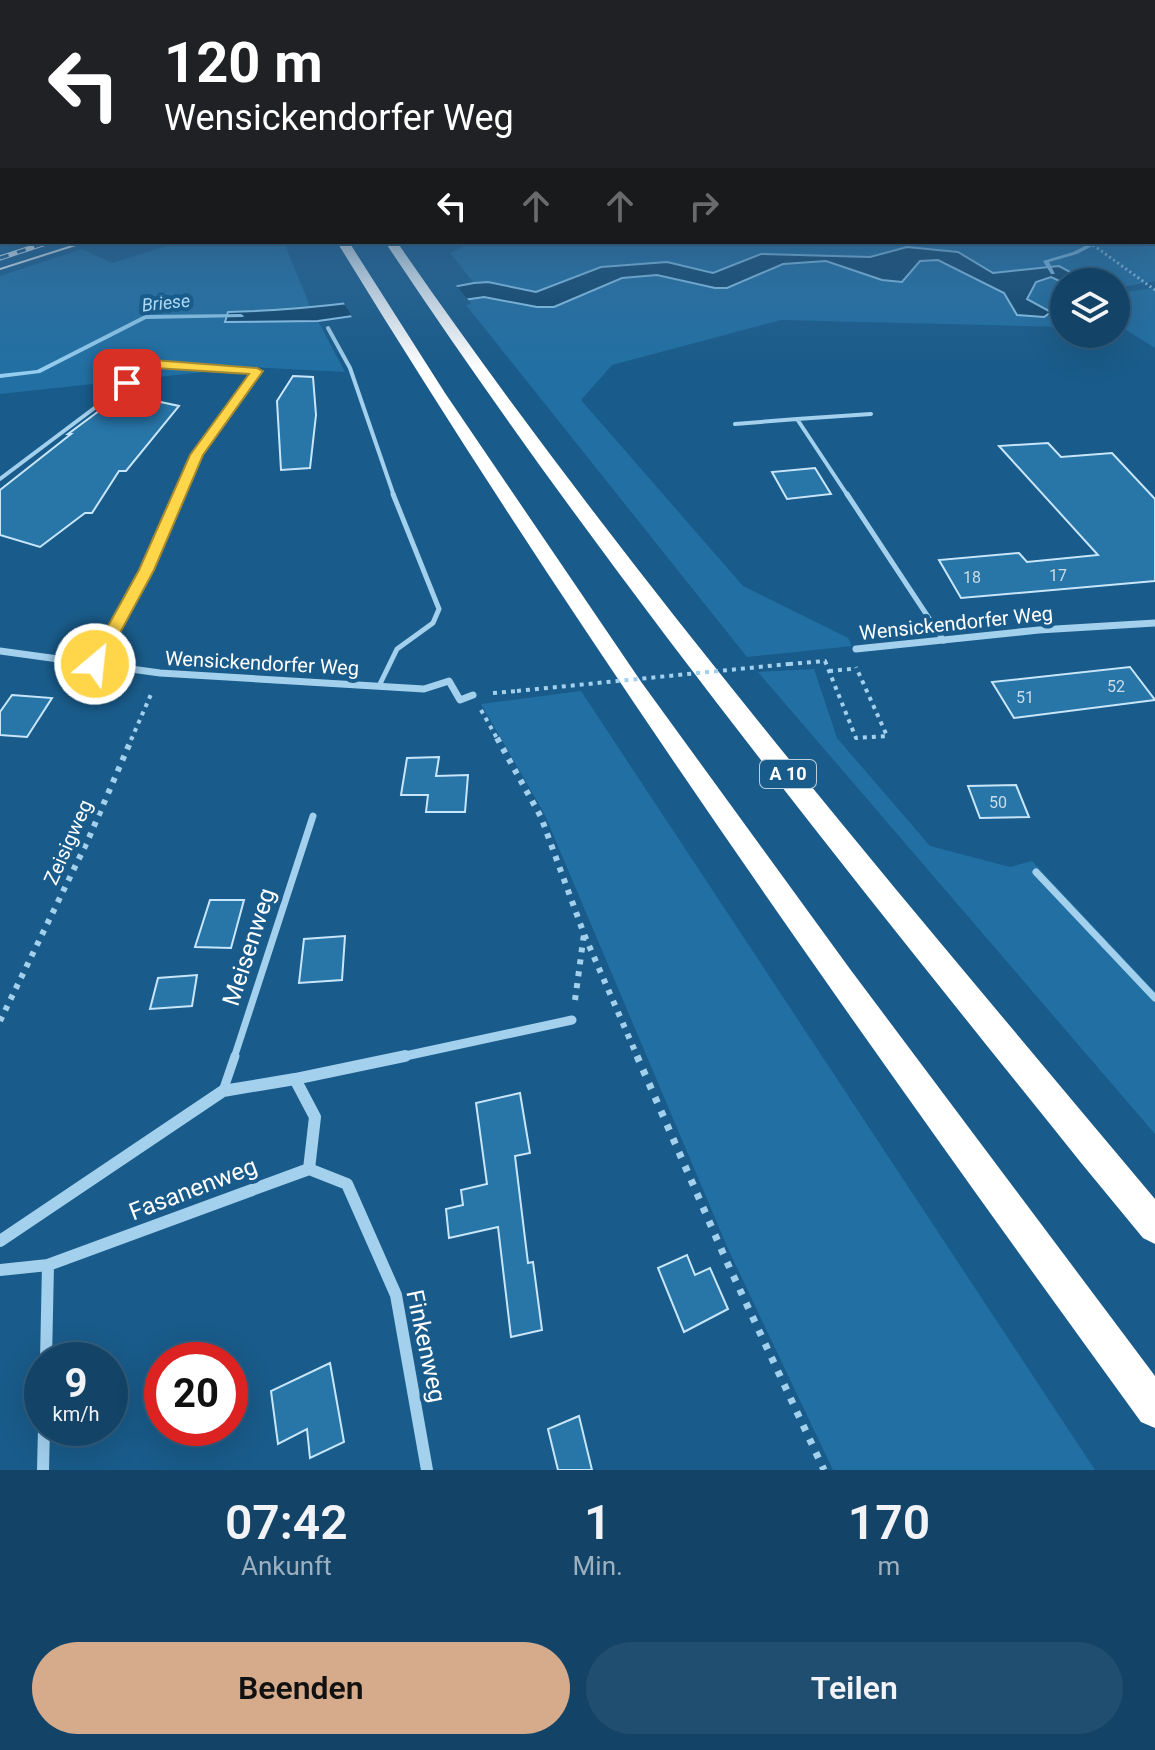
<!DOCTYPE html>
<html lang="de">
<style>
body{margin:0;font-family:Roboto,sans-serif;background:#204e71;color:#f1f3f6;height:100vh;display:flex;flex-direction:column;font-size:30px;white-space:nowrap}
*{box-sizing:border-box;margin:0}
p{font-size:26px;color:#9db0c0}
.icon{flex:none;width:44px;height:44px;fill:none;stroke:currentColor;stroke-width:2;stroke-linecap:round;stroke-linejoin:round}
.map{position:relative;height:1470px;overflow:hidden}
.sheet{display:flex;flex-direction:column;background:#134468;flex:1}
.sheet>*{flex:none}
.top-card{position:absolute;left:0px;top:0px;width:1156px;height:244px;box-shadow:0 8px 32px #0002,0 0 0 2px #325c7c;background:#202124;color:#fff;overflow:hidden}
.fabs{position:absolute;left:1050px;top:268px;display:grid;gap:16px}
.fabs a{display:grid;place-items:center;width:80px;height:80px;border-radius:50%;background:#134468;box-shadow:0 8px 32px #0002,0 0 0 2px #325c7c;font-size:40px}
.speed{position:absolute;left:24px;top:1342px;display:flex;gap:16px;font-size:40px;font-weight:700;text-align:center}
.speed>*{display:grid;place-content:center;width:104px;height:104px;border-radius:50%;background:#134468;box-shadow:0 8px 32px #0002,0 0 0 2px #325c7c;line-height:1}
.speed small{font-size:20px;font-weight:400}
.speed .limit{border:12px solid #d22;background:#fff;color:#111}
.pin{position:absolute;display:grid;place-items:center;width:68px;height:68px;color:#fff;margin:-34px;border-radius:16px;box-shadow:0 4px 12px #0006}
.me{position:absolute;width:88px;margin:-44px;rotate:28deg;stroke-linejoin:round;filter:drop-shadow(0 0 6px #0008)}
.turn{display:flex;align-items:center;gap:28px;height:168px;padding:0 32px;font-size:36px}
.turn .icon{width:104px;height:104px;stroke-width:2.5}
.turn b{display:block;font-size:56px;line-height:68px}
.lanes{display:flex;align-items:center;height:76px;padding:0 32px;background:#0003;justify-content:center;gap:40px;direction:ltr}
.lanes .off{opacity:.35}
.eta{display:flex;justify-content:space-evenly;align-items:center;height:136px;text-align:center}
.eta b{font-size:48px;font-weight:600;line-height:56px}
.action{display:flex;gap:16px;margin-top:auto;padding:16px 32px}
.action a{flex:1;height:92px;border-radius:48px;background:#d6ab8b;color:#111;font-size:32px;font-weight:600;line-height:92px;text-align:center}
.action a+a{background:#204e71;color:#f1f3f6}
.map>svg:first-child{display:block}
</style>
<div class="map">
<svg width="1155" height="1470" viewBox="0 0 1155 1470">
<rect width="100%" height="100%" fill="#195b8a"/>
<path fill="#2270a3" d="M1155,163V281L1116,288V282H1089L1059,266L993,273L958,252L907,247L871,257L772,254L753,257L713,273L667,262L601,267L535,292L488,282L474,283L450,253L471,242H1154Z
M179,242H284L311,309L226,321H318L345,372L251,367L0,394V276L82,249L112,263Z
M938,260L1004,293L1017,315L1044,317L1050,312L1027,299L1036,282L1051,277L1064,283V327L781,320L612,365L581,400L743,586L848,638L852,646L747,657L466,305L471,304L468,298L491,297L537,307H554L622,278L657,275L715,288L739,284L783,264L826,261L882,280L920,261Z
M1155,288V348L1123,328H1116V293Z
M814,669L837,738L930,846L1010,867L1032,861L1155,992V1134L758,672Z
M581,691L1095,1470H833L729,1251L544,813L481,704Z"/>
<path fill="#104367" stroke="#95cdf0" stroke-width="2" d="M907,247L958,252L993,273L1059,266L1089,282L1064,283L1051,277L1036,282L1027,299L1051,312L1044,317L1017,315L1004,293L938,260L920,261L902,282L882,280L826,261L783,264L727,288H715L657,275L622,278L554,307H537L484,297L318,321L225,322L228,312C312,310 392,299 474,283L488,282L536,292L601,267L667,262L713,273L761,254L870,257Z"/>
<path fill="#195b8a" d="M454,283L470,302L354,321L343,301Z"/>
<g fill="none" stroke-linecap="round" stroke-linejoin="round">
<path fill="#95cdf0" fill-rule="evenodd" d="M1093,242H1100L1077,254L1049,262L1055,274H1051L1043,261L1073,252Z
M241,314L244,316L243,317L146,319L40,373L0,378V374L37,370L145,315Z"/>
</g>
<path fill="#2875a8" stroke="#c8e6fa" stroke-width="2" d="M293,376L313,377L316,415L310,468L281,470L277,401Z
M128,395L179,406L126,471H119L92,513H85L40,547L0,535V490L71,434H68L115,399L120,400Z
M1048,443L1061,457L1112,453L1155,499V581L961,598L939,560L1019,553L1027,562L1098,555L999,446Z
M815,468L831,494L787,499L772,472Z
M1130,667L1155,700L1014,718L992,682Z
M12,695L52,698L27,737L0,735V712Z
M439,757L436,776L468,775L465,812H426L428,795H401L407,758Z
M1016,785L1029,817L980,818L968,786Z
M210,900H244L231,948L195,947Z
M345,936L342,980L299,983L304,939Z
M197,975L192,1006L150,1009L158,978Z
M520,1093L530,1153L515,1156L528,1263L533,1262L542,1330L511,1337L498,1227L449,1238L446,1209L463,1205L461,1190L487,1184L476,1103Z
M687,1255L695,1275L710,1268L728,1309L684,1332L658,1268Z
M330,1363L344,1442L310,1458L307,1429L278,1444L271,1391Z
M579,1416L592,1470H558L548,1429Z"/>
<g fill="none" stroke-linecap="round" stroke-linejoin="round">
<path stroke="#a2d0ed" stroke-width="3" stroke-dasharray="2 3" stroke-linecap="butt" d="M1089,242L1155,290"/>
<path stroke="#a2d0ed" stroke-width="4" stroke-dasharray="4 5" stroke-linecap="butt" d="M789,664L825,661L856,738L887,736L856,667
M829,671L851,669
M493,693L517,691
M481,710L498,740
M131,740L152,692"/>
<path stroke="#a2d0ed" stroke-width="6" stroke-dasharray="5 7" stroke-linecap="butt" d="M497,738L541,817L584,934L638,1058
M575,1000L584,934
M0,1021L88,840L132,738"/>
<path stroke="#a2d0ed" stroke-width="7" stroke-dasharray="6 9" stroke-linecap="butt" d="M637,1056L726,1260L824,1470"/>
<path stroke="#a2d0ed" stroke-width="4" d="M328,328L350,368L394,496
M797,419L871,414
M735,424L797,419L848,496
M0,479L153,364L257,371L197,455L179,496"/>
<path stroke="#a2d0ed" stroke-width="5" d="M847,494L944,641
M95,664L146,570L180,494
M379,686L397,649L433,623L439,609L393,494"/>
<path stroke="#a2d0ed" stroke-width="7" d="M1036,872L1155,998
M234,1058L313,816"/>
<path stroke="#a2d0ed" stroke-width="9" d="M223,1091L235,1056"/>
<path stroke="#a2d0ed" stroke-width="7" d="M856,649L1039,630L1155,623
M0,651L160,673L424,689L449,681L460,700L473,695"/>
<path stroke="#a2d0ed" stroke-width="9" d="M396,1058L572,1020"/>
<path stroke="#a2d0ed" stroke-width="12" d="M295,1079L405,1056
M309,1169L347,1184L396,1295L427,1470
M0,1241L223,1091L295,1079L315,1117L309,1169L48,1265L0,1270
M46,1360L48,1265
M43,1470L44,1428"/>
<path fill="#fff" fill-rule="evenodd" d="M337,242H349L445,393L642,683L850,969L1155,1376V1428L1141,1422C861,1036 586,649 337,242Z
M385,242H397C628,577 894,887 1155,1199V1244L1143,1238L1082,1164C841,864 598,563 385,242Z"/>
<path stroke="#fff" stroke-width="2" d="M0,269L85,242"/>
<defs>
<path id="rail" d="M0,258L49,242"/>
</defs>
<use href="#rail" stroke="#fff" stroke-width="5"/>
<use href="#rail" stroke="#195b8a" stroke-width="3" stroke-dasharray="9" stroke-linecap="butt"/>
<path stroke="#a2d0ed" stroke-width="4" stroke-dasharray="4 5" stroke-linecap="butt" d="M517,691L789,664"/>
</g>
<linearGradient id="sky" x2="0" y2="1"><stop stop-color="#0e324c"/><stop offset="0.44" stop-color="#386c98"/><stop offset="1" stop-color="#386c98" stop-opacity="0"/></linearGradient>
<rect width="1155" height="369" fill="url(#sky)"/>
<path fill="#ffd54a" stroke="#a68a30" stroke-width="2" d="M153,360L257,368L263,371L203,455L154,570L101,668L95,670L87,664L139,570L190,455L249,374L155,368L131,386H123V381Z"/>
<g text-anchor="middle" stroke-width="8" stroke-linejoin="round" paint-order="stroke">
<g font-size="16" fill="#c9dce9">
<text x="1058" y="581">17</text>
<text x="972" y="583">18</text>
<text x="1116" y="692">52</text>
<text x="1025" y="703">51</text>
<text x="998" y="808">50</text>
</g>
<g font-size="18" font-style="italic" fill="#aed9f5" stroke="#195b8a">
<text transform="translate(166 303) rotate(-6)" y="6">Briese</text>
</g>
<rect fill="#195b8a" stroke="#bacedc" stroke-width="2" x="760" y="760" width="56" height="28" rx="6"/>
<g font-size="18" font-weight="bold" fill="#fff">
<text x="788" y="780">A 10</text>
</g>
<g font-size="20" fill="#fff" stroke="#195b8a">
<text transform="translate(956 623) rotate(-6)" y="7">Wensickendorfer Weg</text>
<text transform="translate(262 663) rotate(3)" y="7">Wensickendorfer Weg</text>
<text transform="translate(68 842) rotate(-66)" y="7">Zeisigweg</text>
</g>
<g font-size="24" fill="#fff" stroke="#195b8a">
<text transform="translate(249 947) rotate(-72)" y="8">Meisenweg</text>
<text transform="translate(193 1189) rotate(-21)" y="8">Fasanenweg</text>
<text transform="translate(426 1346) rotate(78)" y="8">Finkenweg</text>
</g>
</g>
</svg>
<div class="fabs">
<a><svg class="icon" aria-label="layers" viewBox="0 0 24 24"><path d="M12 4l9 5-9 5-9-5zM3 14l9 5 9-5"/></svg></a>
</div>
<div class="speed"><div>9<small>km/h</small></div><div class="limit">20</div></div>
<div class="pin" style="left:127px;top:383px;background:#d93025"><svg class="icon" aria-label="arrive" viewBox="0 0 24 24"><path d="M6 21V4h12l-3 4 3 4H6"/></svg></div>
<svg class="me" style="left:95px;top:664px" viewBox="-20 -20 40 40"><circle r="17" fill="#ffd54a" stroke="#fff" stroke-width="3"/><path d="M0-11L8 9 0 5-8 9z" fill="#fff"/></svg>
<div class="top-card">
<div class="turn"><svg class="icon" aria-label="left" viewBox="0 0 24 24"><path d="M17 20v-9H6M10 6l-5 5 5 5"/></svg><div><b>120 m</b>Wensickendorfer Weg</div></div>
<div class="lanes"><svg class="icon" aria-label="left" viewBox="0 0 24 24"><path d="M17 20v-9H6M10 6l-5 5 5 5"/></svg><svg class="icon off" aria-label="ahead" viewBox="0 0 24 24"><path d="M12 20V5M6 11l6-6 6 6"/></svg><svg class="icon off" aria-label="ahead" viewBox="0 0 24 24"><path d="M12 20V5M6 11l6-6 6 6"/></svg><svg class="icon off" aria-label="right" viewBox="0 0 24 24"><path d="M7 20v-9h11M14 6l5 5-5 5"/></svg></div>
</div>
</div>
<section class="sheet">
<div class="eta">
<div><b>07:42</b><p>Ankunft</p></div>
<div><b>1</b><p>Min.</p></div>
<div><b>170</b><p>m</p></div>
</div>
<div class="action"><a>Beenden</a><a>Teilen</a></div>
</section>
